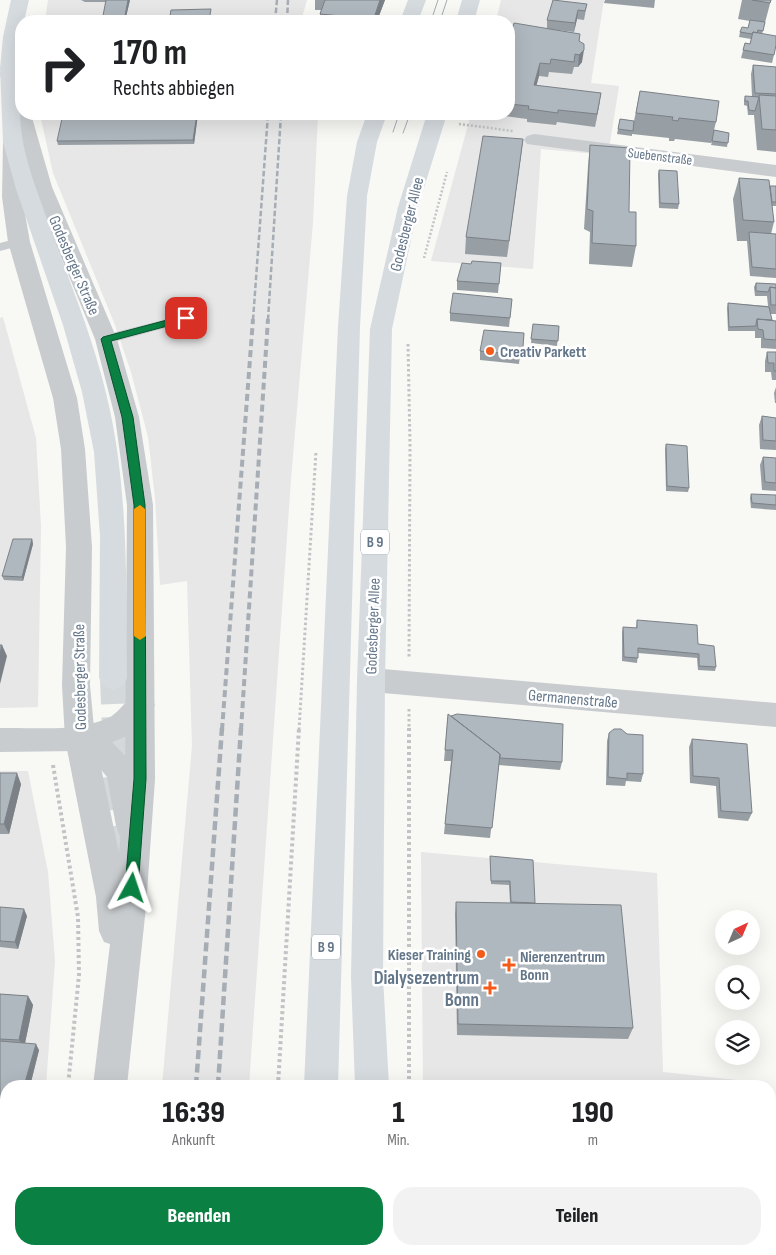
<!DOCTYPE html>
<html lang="de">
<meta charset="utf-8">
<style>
body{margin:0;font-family:"Sofia Sans Condensed",sans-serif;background:#f2f2f2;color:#202124;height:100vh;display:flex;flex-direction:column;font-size:19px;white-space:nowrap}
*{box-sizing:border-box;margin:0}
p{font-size:16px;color:#757577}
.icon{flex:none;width:28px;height:28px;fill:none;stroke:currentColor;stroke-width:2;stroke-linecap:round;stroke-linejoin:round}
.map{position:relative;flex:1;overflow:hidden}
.sheet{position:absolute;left:0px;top:1080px;width:776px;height:175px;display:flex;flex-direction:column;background:#fff;border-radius:20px 20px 0 0;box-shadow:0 5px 20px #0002}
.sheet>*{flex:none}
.hud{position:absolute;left:15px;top:15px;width:500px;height:105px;border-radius:20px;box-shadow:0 5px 20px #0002;background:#fff;color:#202124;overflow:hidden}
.needle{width:32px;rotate:44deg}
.buttons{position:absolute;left:715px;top:910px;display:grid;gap:10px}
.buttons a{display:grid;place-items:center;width:45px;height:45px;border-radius:50%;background:#fff;box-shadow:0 5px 20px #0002;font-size:25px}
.pin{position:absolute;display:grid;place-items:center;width:42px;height:42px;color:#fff;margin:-21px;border-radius:10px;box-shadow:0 2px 8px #0006}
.me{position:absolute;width:55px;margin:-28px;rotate:5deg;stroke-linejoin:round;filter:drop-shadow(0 0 4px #0008)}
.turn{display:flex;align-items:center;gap:18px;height:105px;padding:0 15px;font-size:22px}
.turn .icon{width:65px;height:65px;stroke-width:2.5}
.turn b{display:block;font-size:35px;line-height:42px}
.eta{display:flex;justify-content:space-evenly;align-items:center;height:85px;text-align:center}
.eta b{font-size:30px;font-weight:800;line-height:35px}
.action{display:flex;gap:10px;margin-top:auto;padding:10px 15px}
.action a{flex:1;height:58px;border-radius:20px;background:#0b8043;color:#fff;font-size:20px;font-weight:800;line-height:58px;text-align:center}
.action a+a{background:#f2f2f2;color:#202124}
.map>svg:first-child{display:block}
</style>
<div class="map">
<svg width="776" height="1255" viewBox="0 0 776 1255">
<rect width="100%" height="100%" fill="#f8f8f5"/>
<path fill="#e6e7e6" d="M48,0H307L301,21H45Z
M501,0H604L591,83L619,86L608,155L541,149L533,269L431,261L471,114H509V21H496Z
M40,114H318L313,222L291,479L249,1086H162L192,746L187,581L160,585L155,498L148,437L131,372L115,325L53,173Z
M3,317L36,438L41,526L38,707L0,708V318Z
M0,771H28L48,872L55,961L46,1086H6V1249H26L25,1255H0Z
M421,852L657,873L663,1072L737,1080L738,1086H423Z
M148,1249H237V1255H148Z
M424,1249H751L752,1255H424Z"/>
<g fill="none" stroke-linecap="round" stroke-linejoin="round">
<path stroke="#d3d8da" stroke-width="26" stroke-dasharray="26 13" stroke-linecap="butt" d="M113,678L115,730"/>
<path stroke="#d3d8da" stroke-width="33" stroke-dasharray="33 16" stroke-linecap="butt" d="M115,728L121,884"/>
<path stroke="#c1c3c6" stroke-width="2.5" stroke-dasharray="2 2" stroke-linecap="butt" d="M459,124L513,131
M424,258L447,172"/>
<path stroke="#c1c3c6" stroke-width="3" stroke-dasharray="2.5 2.5" stroke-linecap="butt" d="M408,344L410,444L409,658
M409,709V730
M299,730L316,451"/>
<path stroke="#c1c3c6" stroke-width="4" stroke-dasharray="3 3" stroke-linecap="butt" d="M409,728V1086
M53,765L78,917L79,975L68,1086
M278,1086L299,728
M269,1249V1255
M47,1255L48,1249"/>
<path fill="#c8cccf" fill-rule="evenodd" d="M19,238L23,239L25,242L23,245L0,251V243Z
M186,314L191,315L193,318L191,321L106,344L101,342L99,339L101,336Z"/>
<path fill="#c8cccf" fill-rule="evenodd" d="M534,134L776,165V177L527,144L524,140L527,136Z
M371,668L776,703V727L371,692L361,688L357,680L361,672Z
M141,693L151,697L155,705C146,723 131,736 112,742L132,763L136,772L146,826L142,836L131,840L120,836L116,826L107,777L94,761L76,751L0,752V728C35,727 75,733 108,718C120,713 124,699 141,693Z"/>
<path fill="#c8cccf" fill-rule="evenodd" d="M9,67L16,69C24,82 21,99 21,114H31L52,187L117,339L139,417L153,505L155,779L146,907L127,1086H93L110,944L104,942L99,931L96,897L65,739L62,685L66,547L61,449L53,398L8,242L2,197L3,142L6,138L18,137L0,74L2,69ZM23,155L32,187L95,339L115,417L127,505L125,779L119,853L95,739L90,685L92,547L85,449L77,398L30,242L22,197Z
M72,1249H110L109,1255H71Z"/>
<path fill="#d6dbe0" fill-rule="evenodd" d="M11,0H29L24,21H21C21,61 16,102 23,142C28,170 40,198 49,225C69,280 92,335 106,393C129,486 126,582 127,678L123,686L113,690L103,686L99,678L100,536L94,452L82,392L63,325L16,189L3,142L0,68L3,37Z"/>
<path fill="#d6dbe0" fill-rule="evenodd" d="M408,0H426L418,21H400Z
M462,0H480L474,21H456Z
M367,114H387L377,142L367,196L360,327L338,1086H304L338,327L347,196L357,142Z
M427,114H447L418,207L392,329L385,680L383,977L389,1086H355L351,977L357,680L370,329L398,207Z
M295,1249H333V1255H295Z
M358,1249H396L397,1255H359Z"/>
<path stroke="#a7adb4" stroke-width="1" d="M431,21L438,0
M440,21L447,0
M393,132L399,114
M403,133L410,114"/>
<path stroke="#a7adb4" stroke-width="2.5" stroke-dasharray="5.5 2.5" stroke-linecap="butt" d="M275,21L277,0
M287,21L288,0
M253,320L268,114
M268,320L281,114"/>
<path stroke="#a7adb4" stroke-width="4" stroke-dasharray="7 4" stroke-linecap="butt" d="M222,730L253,319
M241,730L268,319"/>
<path stroke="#a7adb4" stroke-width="4.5" stroke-dasharray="9 4.5" stroke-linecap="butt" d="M196,1086L222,728
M218,1086L241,728
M207,1249V1255
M183,1255L184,1249"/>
</g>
<path fill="#979ea4" d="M81,0H130L125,21H102L106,2H85Z
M315,0H385L377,21H320V14L321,10H315Z
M605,0H655L654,8L604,3Z
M742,0H771L762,34L776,46L772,63L741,58L745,43L750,44L751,39L739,37L740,32L748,28L750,21L738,19Z
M587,4L584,20L577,19L574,32L549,29L580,34L579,42L582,62L578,67H574L572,74L549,72L548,77L539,76L536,86L601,93L595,127L557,122L556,125L527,122V119L490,114H509V41L547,28V20Z
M753,65L776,67V152L757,150L754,115H748L747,106L744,105V101L745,96L752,97L751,74Z
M640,91L716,122L714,130L729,133L727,147L711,145L712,142L711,143L675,139L674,141H669V138L632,134V136L617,134L620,119L634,121Z
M198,114L194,144L58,145L57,141Z
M523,139L521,155L507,257L465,254L466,237Z
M590,145L629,212L636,246L632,267L589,264L590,232L584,229L588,166Z
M659,170L679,204L678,209L659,208L658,174Z
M739,178L770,186H776V206H772L774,222L771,234H776V278L750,276L747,241H737L733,199Z
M501,263L498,293L457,290V281Z
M756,283L776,284V314H770L772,320L776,321V349L761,348V338H755V331H728L727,308L728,303L768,306L767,296H755L754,287Z
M512,299L509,327L450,321V313Z
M533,324L559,326L557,346L531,343Z
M524,333L522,355H520L519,364L480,360V351Z
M767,352H776V380H772L771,372H765V361Z
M776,387V403H775L774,393Z
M762,416L776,418V450L760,449L759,425Z
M666,444L689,488L688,492L666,491L665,449Z
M763,457L776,458V491L762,490L760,465Z
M751,494L776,505V510L751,508L750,498Z
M32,539L33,544L23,581L4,580L2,576Z
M637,620L698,644L716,667L715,671L698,670L697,658L638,653L637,663L622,661V632L623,627L636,628Z
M448,714L451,716L562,762L560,770L499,765L490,838L444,834L451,761H444Z
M609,733L643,774L641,782L626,781L625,786L606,785L607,741Z
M692,739L752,813L748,821L718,818L716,786L690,783L689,747Z
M0,773L21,784L9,834H0Z
M490,856L535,903L633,1028L628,1039L457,1035L455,914L456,902L510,903L509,885L491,884Z
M0,907L27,916L18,949L0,947Z
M0,994L28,996L33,1005L25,1043L39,1050L30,1086H6V1129L0,1128Z"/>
<path fill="#7b8186" d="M128,0H130L125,21H124Z
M380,0H385L377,21H373Z
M578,10L577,19L574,32L575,23Z
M584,50L582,62L578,67L579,55Z
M540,63L539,76L533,98L534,85Z
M601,93L599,106L595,127L597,114Z
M197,114H198L194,144L193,140Z
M523,139L521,155L507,257L509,241Z
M32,539L33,544L23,581L22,577Z
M2,645L7,656L0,684V654Z
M17,773L21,784L9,834L4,824Z
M24,909L27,916L18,949L15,942Z
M28,996L33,1005L24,1048L19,1040Z
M36,1044L39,1050L30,1086H24Z"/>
<path fill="#b0b8bf" stroke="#7b8186" d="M106,0H128L124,21H102Z
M325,0H380L373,21H339L341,16L320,14Z
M553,0L587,4L585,11L578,10L575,23L547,20Z
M752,0H771L770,3Z
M211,9L209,21H169L171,10Z
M750,20L765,22L763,31L758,30L757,33L753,32L752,34L740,32L742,27L748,28Z
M514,23L580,34L579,41L584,44V50L579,55L575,54L574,62L551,59L550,64L540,63L534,85L601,93L597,114L558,110V113L528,109L529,106L509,104V41Z
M753,32L776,36V45L774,55L743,50L745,43L750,44Z
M753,65L776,67V94L755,93Z
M640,91L719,101L716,122L679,118L678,121L672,120L673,117L636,113Z
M759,95L776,96V130L762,129Z
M745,96L759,97L755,111L749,110L748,101H745Z
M63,114H197L193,140L57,141Z
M620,119L634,121L633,131L618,129Z
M714,130L729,133L728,143L712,141Z
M483,136L523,139L509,241L466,237Z
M590,145L630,148L629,212H636V246L592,243L593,211L587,209Z
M659,170L677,171L679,204L660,203Z
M739,178L769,180L774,222L743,220Z
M770,186H776V202H772Z
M749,232L776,234V269L752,267Z
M472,261L501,263L499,284L457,281L462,263L471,264Z
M756,283L776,284V288L770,287L768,292L756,291Z
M770,287L776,288V305H771Z
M453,293L512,299L510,318L450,313Z
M728,303L769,307L772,320L757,319L756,324V326L729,327Z
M757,319L776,321V340L764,339L763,330L758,329Z
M533,324L559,326L558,341L531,339Z
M484,330L524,333L523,347H521L520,355L480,351Z
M767,352H776V371H774V363H768Z
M762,416L776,418V441L763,440Z
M666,444L687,446L689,488L667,486Z
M763,457L776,458V483L765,482Z
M751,494L776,495V505L752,503Z
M13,539H32L22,577L2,576Z
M637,620L697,625L698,644L714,646L716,667L699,666V654L638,648V658L624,657L623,627L637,628Z
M0,645H2L0,654Z
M448,714L500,754L492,828L445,824L453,750H445Z
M457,714L563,724L562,762L500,758V754L451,716Z
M614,729H621L627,734L643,735V774L627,773V779L608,777L609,733Z
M692,739L747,744L752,813L721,811L719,778L693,776Z
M0,773H17L4,824H0Z
M490,856L533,860L535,903L511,902L510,881H491Z
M456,902L621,905L633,1028L458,1024Z
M0,907L24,909L15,942L0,941Z
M0,994L28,996L19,1040L0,1039Z
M0,1041L36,1044L24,1086H6V1123H0Z"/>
<path fill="#0b8043" stroke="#07532c" d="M186,315L191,318L190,320L111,341L133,417L145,505L146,779L138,888L136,892L132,894L127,892L125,888L134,779V505L122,417L101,339L103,337Z"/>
<path fill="#f59e0b" d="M140,505L145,509L146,636L140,640L134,636V509Z"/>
<g fill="#f35b1a" stroke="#fff" stroke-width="2">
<circle cx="490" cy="351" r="5"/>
<circle cx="481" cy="954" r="5"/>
<path d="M506.5 957.5h5v5h5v5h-5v5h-5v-5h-5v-5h5z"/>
<path d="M487.5 980.5h5v5h5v5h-5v5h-5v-5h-5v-5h5z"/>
</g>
<g text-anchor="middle" stroke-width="5" stroke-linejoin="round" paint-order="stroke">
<g font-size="14" fill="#647689" stroke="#fff">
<text transform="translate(660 156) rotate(7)" y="5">Suebenstraße</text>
</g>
<g fill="#fff" stroke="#929fac" stroke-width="1">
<rect x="361" y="529.5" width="28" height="25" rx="4"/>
<rect x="312" y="934.5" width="28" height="25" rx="4"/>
</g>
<g font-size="15" font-weight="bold" fill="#647689">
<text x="375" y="547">B 9</text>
<text x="326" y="952">B 9</text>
</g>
<g font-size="16" fill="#647689" stroke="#fff">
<text transform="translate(406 224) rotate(-76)" y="6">Godesberger Allee</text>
<text transform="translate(75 265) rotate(67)" y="6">Godesberger Straße</text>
<text transform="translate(372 626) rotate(-88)" y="6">Godesberger Allee</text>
<text transform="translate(79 677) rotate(-91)" y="6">Godesberger Straße</text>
<text transform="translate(573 698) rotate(5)" y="6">Germanenstraße</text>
</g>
<g font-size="16" font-weight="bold" fill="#647689" stroke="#fff" text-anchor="start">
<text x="500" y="357">Creativ Parkett</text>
<text x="471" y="960" text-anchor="end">Kieser Training</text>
<text x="520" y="962">Nierenzentrum<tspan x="520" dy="18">Bonn</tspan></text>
</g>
<g font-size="19" font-weight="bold" fill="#647689" stroke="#fff" text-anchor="end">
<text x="479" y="984">Dialysezentrum<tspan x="479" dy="22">Bonn</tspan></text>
</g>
</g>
</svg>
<div class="buttons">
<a><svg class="needle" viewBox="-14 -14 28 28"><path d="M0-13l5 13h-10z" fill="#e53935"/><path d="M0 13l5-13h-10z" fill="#757577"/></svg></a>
<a><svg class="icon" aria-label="search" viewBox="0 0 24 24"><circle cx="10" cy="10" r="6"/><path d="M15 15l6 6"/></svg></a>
<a><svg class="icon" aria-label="layers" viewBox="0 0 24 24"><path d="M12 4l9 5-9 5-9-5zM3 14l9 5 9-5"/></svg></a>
</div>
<div class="pin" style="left:186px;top:318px;background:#d93025"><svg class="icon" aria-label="arrive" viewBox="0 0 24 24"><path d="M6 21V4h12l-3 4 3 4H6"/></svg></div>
<svg class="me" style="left:132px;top:888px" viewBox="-20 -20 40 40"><path d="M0-17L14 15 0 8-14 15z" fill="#0b8043" stroke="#fff" stroke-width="4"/></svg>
<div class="hud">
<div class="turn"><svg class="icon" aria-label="right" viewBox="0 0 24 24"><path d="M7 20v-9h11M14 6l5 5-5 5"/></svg><div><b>170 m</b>Rechts abbiegen</div></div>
</div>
<section class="sheet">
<div class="eta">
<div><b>16:39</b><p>Ankunft</p></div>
<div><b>1</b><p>Min.</p></div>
<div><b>190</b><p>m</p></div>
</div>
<div class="action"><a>Beenden</a><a>Teilen</a></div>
</section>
</div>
